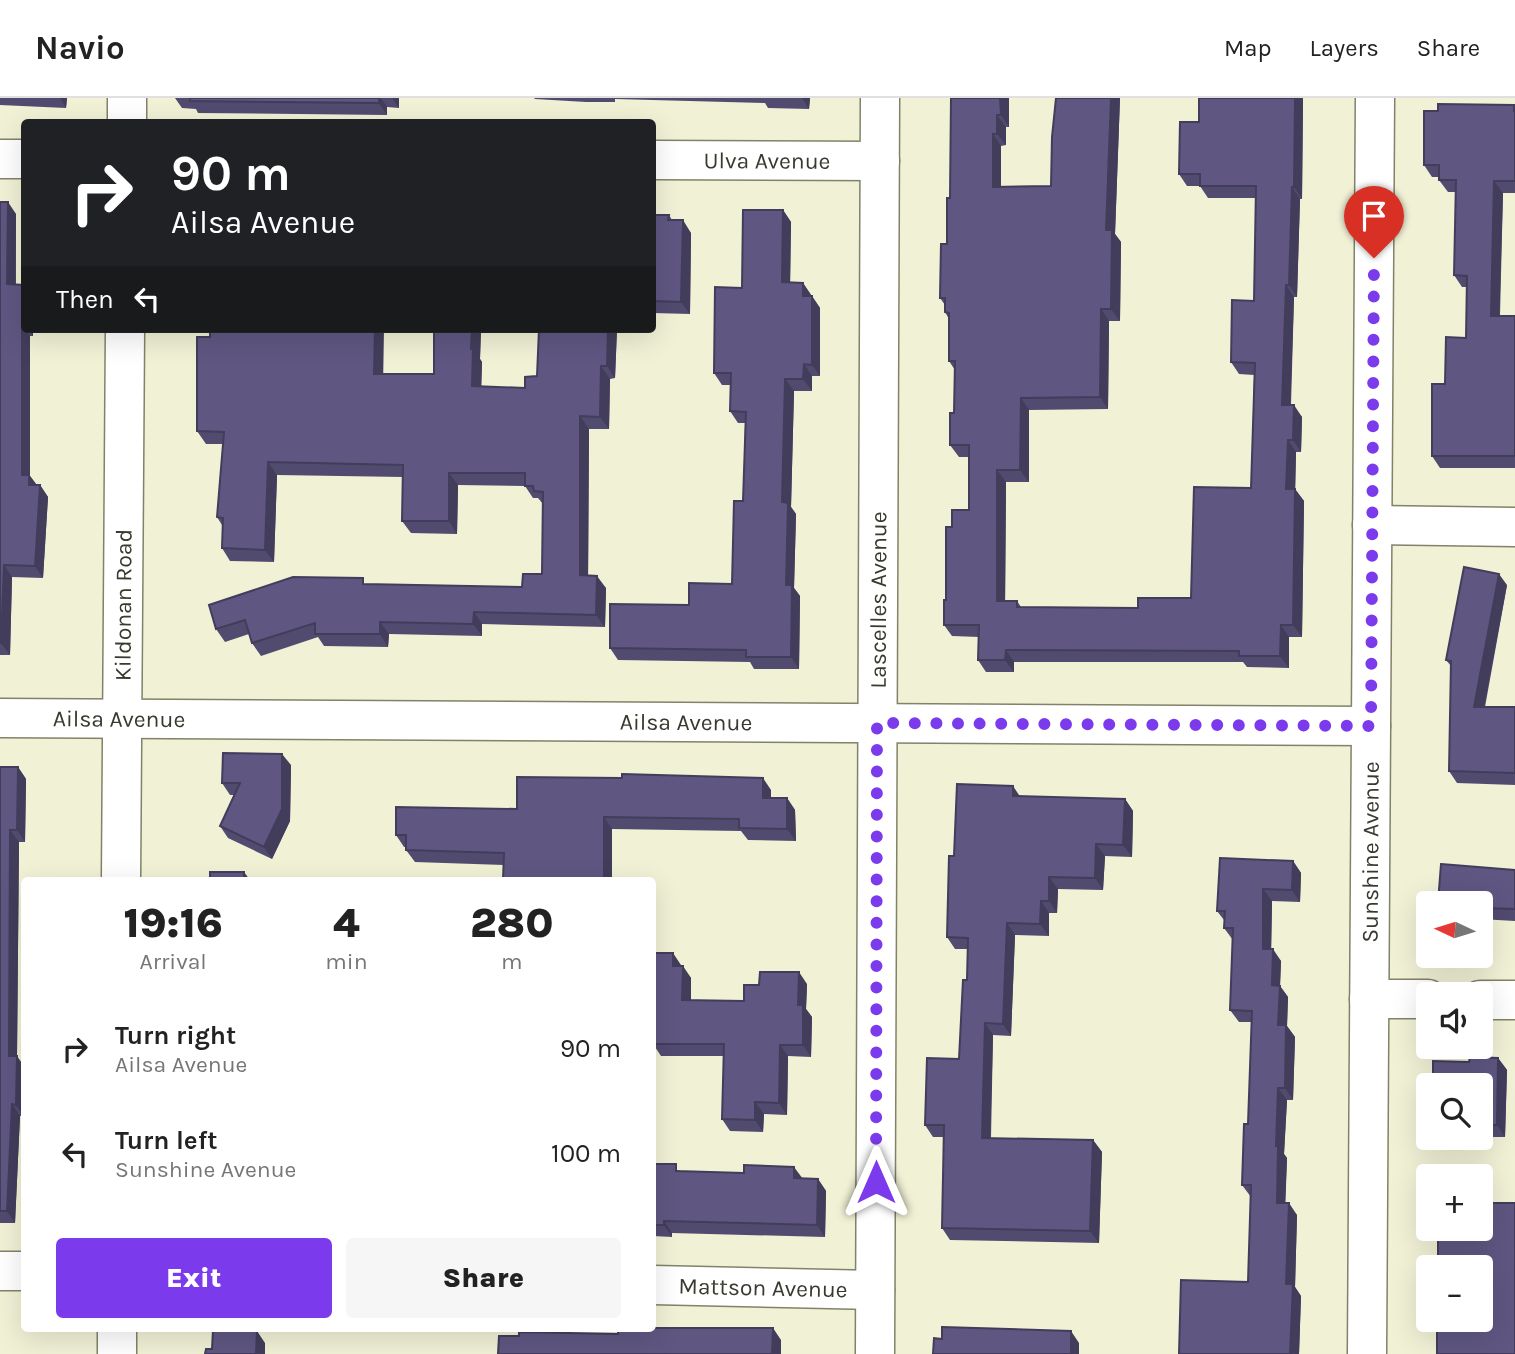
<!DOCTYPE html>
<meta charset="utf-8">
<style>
body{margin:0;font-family:Karla,sans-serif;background:#f6f6f6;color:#222;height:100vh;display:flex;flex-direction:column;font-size:26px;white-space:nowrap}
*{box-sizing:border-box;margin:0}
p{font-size:23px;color:#767676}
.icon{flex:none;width:38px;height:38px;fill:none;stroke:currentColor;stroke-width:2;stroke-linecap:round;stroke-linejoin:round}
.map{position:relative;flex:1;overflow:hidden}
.sheet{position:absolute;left:21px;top:779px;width:635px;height:455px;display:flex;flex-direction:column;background:#fff;border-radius:7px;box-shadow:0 7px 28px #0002}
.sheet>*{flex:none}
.guide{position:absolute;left:21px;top:21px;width:635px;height:214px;border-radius:7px;box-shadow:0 7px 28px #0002;background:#202124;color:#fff;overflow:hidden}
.needle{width:46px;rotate:274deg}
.controls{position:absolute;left:1416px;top:793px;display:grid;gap:14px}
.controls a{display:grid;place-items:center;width:77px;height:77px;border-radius:7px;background:#fff;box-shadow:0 7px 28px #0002;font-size:35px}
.pin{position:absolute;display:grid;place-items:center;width:60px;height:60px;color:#fff;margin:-72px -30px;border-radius:50% 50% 50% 0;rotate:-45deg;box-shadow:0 0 7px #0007}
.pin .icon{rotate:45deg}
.me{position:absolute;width:77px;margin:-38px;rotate:0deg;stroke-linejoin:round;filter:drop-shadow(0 0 5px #0008)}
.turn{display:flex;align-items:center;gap:24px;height:147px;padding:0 35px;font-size:32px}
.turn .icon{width:91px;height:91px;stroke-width:2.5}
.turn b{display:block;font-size:49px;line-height:60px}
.then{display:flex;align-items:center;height:66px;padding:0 35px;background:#0003;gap:14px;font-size:26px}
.eta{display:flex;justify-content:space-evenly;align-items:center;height:119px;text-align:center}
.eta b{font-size:42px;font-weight:800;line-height:49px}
.action{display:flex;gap:14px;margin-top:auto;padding:14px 35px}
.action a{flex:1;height:80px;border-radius:7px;background:#7c3aed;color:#fff;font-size:28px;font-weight:800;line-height:80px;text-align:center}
.action a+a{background:#f6f6f6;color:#222}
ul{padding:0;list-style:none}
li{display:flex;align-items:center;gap:21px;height:105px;padding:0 35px}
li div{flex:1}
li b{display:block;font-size:26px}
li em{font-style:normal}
header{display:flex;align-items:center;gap:42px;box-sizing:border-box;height:98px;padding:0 35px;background:#fff;border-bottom:2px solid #e0e0e0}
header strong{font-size:33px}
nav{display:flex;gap:38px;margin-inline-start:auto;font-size:24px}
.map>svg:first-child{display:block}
</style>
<header>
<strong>Navio</strong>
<nav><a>Map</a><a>Layers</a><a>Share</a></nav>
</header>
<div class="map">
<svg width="1515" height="1256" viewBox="0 0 1515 1256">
<rect width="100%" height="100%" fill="#f0f1d5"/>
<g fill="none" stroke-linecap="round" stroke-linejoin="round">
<defs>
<g id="minor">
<path d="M127,24V0"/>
<path d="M0,61H24"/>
<path id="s1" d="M653,62L880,63"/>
<path d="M1372,427L1515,429"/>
<path id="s2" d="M0,620L1371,628"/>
<path id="s3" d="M121,782L125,231"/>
<path d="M1369,901H1428"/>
<path d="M1480,902H1515"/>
<path d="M0,1173H24"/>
<path id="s4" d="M653,1187L875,1192"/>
<path d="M117,1256V1230"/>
<path id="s5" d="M875,1256L880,0"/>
<path id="s6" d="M1367,1256L1375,0"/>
</g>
</defs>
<use href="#minor" stroke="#818269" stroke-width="41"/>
<use href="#minor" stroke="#fff" stroke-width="38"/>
</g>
<path fill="#524b70" d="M0,0H67L66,10L0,7Z
M175,0H399V10L387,9V17L198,15L196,11L182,10Z
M534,0H810L809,11L768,10L765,5L615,1V4H586L535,1Z
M951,0H1009V29H1006V47L1001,48V89L1051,88L1056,0H1120L1115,136L1121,144L1120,223H1109L1108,311L1029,312V384H1006L1005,503H1017L1021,509L1138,510L1191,500L1251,390L1254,277L1239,276L1231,264L1254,203L1256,100H1208L1200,88H1187L1179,76L1199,24L1303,0L1302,101H1300L1297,199H1294L1291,307L1302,319L1301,354H1296L1295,391L1304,403L1302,539H1289V570L1247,569L1243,564H1014V574H986L978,562L979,539L952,538L944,527L952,429L969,412V359H959L950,347L954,315L955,272L949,263V221L945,214V207L940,200L947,146L950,100Z
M1515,9V95H1503L1500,218H1515V370H1440L1432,358L1445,286L1466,240L1467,189H1462L1454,177L1456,94H1448L1439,82V79H1432L1424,67L1438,13Z
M0,104L16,116V187H24V231H33V238H30V378L37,387H40L48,399L43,480L12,479L10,557H0Z
M783,112L791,124L790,184L803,185L820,210V278H812V293H794L791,409L796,416L794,490L800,498L799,571H754L750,564L618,562L610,550L689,507L732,486L743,403L745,325H738L730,313L731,287H722L714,275L742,190Z
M653,117H669L672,122L691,135L690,216L653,215Z
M434,231H481L480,261L482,264L481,289L525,290L537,278L539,234H532L530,231H617L615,280L610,281L609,331H589L588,478L606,490L605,529L482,526V538L389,536L388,549L324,548L318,539L261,558L252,545L249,536L225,544L216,531L209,507L367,486L522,489L542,476L543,406L538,400H533L525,388L458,387L457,436L411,435L402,423L403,379L277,377L274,464L230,463L222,450V427L217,419L223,346H206L197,333L210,239L383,276H434Z
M1507,487L1485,609H1515V687L1457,685L1449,673L1451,568L1446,562Z
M291,667L290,723L272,761L228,740L220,728L234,697H230L222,685Z
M0,669H18L26,681L25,744H19L17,958L24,1018H20L15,1125H0Z
M771,692V700H787L795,712L796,743L748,742L741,733L612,731V782H503L504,767L415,764L406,752V749H404L396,737L517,711Z
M1020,698L1125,701L1133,713L1132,759L1105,758L1103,792L1058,791L1057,815H1049V838L1015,837L1011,938L993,937L991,1040L1093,1042L1102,1054L1099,1145L950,1142L942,1130L944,1039H933L925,1027L959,961L967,882L968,851H955L947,839L954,758Z
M1293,763L1301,775L1300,804L1272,803L1271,851L1281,863L1280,888L1288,899L1287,928L1295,939L1293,1002H1287L1284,1056L1287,1060L1285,1105L1297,1117L1295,1189L1301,1198L1299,1256H1179L1248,1184L1251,1099L1242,1087L1248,1026L1252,924H1239L1230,912L1233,842L1224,830V822L1217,813Z
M1515,772V823L1480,821V805Z
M681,867L691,880V902L744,903L807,886L806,911L812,919L811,959L788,958L787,1017L764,1016L763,1034L730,1033L722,1021L724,958H661L653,946Z
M1498,960L1507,972L1505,1039H1480V987L1469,964Z
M653,1066L681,1073L818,1081L826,1093L825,1139L672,1135V1139L653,1138Z"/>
<path fill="#423d5b" d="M60,0H67L66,10Z
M379,0H381L387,9V17L379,5Z
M392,0H399V10Z
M802,0H810L809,11Z
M1000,0H1009V29L1001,17Z
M1111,0H1120L1115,136L1121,144L1120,223L1111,211L1106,132Z
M1295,0H1303L1302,101L1294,89Z
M997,17L1006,29V47L997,36Z
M993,36L1001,48V101L993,89Z
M1494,83L1503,95L1499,230L1491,218Z
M1292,89L1300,101L1297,199L1289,187Z
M8,104L16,116L15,198L7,186Z
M783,112L791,124L790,196L782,184Z
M683,122L691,135L690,216L681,204Z
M803,185L811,197V210L803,198Z
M1286,187L1294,199L1290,319L1282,307Z
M812,198L820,210V278L812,267Z
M1101,211L1109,223L1108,311L1100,299Z
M22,226L24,231H26L30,238V378L38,389V399L22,377Z
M28,231H33V238Z
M375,231H384L383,288L374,276Z
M472,231H481L480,261L482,264L481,301L472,288Z
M608,231H617L615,280L607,268Z
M804,266L812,278V293L803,281Z
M601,268L610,281L609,331L600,319Z
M785,281L794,293L791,409L796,416L794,490L800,498L799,571L791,559L786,487L782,404Z
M1021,300L1029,312V384L1020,372Z
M1294,307L1302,319L1301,354L1293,342Z
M580,318L589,331L588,490L580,477Z
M1288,342L1296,354L1295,403L1286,391Z
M268,364L277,377L274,464L265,452Z
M997,372L1006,384L1005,514L997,503Z
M449,375L458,387L457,436L449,423Z
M40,387L48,399L43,480L35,468Z
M1295,391L1304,403L1302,539L1293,527Z
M4,467L12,479L10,557L1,545Z
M1499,476L1507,487L1482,620L1474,609Z
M597,478L606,490L605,529L596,517Z
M474,514L482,526V538L473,526Z
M380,524L389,536L388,549L380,536Z
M1281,527L1289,539V570L1280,558Z
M1006,552L1014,564V574L1005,562Z
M282,656L291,667L290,723L272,761L264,749Z
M18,669L26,681L25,744L17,732Z
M763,680L771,692V712L763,700Z
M1013,688L1021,700L1013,698Z
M787,700L795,712L796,743L787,731Z
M1125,701L1133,713L1132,759L1123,747Z
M604,719L612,731V782H604Z
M10,732L19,744L17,958L24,968V1018L16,1007L9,958Z
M1096,746L1105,758L1103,792L1095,780Z
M1293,763L1301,775L1300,804L1292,792Z
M244,774L250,782H244Z
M1049,779L1058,791L1057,815L1049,803Z
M1263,791L1272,803L1271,863L1263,851Z
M1041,803L1049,815V838L1040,826Z
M1007,825L1015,837L1011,938L1003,926Z
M1273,851L1281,863L1280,888L1288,899L1287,928L1295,939L1293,1002L1285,990L1272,887Z
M673,855L681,867L682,880L673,868Z
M683,868L691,880V914L682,902Z
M799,874L807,886L806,911L812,919L811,959L803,947L798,907Z
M985,925L993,937L990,1051L982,1040Z
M780,947L788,958L787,1017L779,1005Z
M1498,960L1507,972L1505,1039L1497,1027Z
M1278,990L1287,1002L1284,1056L1287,1060L1285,1116L1277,1105L1276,1048Z
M755,1004L764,1016L763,1034L755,1022Z
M12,1006L20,1018L15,1125L7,1113Z
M1093,1042L1102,1054L1099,1145L1090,1133Z
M794,1069L803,1081L794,1080Z
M818,1081L826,1093L825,1139L817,1127Z
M1289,1105L1297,1117L1295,1189L1301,1198L1299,1256H1290L1286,1186Z
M664,1123L672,1135V1139L664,1127Z
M773,1230L781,1242V1256H772Z
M257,1233L265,1245V1256H256Z
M1071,1233L1079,1245V1256H1071Z"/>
<path fill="#5f5782" stroke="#423d5b" stroke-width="2" d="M190,0H379V5L190,3Z
M951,0H1000L1001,17H997V36H993V89L1051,88L1052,39L1056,0H1111L1106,132H1112L1111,211H1101L1100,299L1021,300L1020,372H997V503H1017V509L1138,510V500H1191L1194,389L1251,390L1255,265L1231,264L1232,202L1254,203L1256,88H1200V76H1179L1180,24H1199V0H1295L1294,89H1292L1289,187H1286L1282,307H1294L1293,342H1288L1286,391H1295L1293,527H1281L1280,558H1239V553L1006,552L1005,562H978L979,527H944V502H946V429H952V412H969V347H950V315H954L955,263H949V215L945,214V200H940L941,146H947V100H950Z
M1438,6L1514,7V13H1515V83H1494L1491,218H1515V358H1432V286H1445L1446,239L1466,240L1467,178L1454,177L1456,82H1439V67H1424V13H1438Z
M0,104H8L7,186L24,187V226H22V377H29V387H40L35,468L4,467L1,545H0Z
M743,112H783L782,184L803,185V198H812V267L804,266L803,281H785L782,404L788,405L786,487H792L791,559H746V552L610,550V506L689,507V485L732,486L734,403H743L746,314L730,313L731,275H714L715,189L742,190Z
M653,117H669L668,122H683L681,204L653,203Z
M210,231H375L374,276H434V231H472L471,251H473L472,288L525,290V279L537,278L539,231H608L607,268H601L600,319L580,318V477L597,478L596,517L474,514L473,526L380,524V536H315V525L252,545L245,522L216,531L209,507L293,479L363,480V486L522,489L523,476H542L543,394L534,393L533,388H525V375H449V423H402L403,367L268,364L265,452L222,450L223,420L217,419L224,334L197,333V239H210Z
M1464,469L1499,476L1474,609H1515V675L1449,673L1451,563L1446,562Z
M223,655L282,656V711L264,749L220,728L240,685H222Z
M0,669H18L17,732H10L9,958H17L16,1007L12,1006L7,1113H0Z
M622,676L763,680V700H787V731L739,730V721L604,719V782H503L504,755L406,752V737H396V709L517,711V679L622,680Z
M957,686L1013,688V698L1125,701L1123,747L1096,746L1095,780L1049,779V803H1041L1040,826L1007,825L1003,926L985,925L982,1040L1093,1042L1090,1133L942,1130L944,1027H925L927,960L959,961L963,882H967L968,840L947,839L949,758H954Z
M1220,760L1293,763L1292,792L1263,791V851H1273L1272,887L1280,888L1278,927H1286L1285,990H1278L1276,1048H1278L1277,1105H1289L1286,1186H1293L1290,1256H1179L1181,1182L1248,1184L1251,1087H1242L1244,1026H1248L1252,913L1230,912L1233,830H1224L1225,813H1217Z
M1441,766L1515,772V811L1480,810V805H1438Z
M210,774H244V782H210Z
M653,855H673V868H683L682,902L744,903V887H759L760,874H799L798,907H803V947H780L779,1005L755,1004V1022L722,1021L724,946H653Z
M1470,959L1498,960L1497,1027H1480V987H1433V963L1469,964Z
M653,1066H676V1073L744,1075V1067L794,1069V1080L818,1081L817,1127L664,1123V1127H653Z
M1480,1105H1515V1256H1437V1222H1480V1169H1438V1130H1480Z
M942,1229L1071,1233V1256H933L934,1240L942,1241Z
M618,1230H773L772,1256H498L499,1238H519V1234L618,1236Z
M213,1232L257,1233L256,1256H205L206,1251H212Z"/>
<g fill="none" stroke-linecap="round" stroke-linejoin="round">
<path stroke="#7c3aed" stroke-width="12" stroke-dasharray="0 21.6" d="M876,1084L877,625L1371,628L1374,160"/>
</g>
<g text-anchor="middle" stroke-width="7" stroke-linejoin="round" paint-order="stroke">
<g font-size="23" fill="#393a2f" stroke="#fdfee3">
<text dy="8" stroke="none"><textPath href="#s1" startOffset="114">Ulva Avenue</textPath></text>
<text dy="8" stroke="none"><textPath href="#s5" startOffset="754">Lascelles Avenue</textPath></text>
<text dy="8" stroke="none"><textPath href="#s3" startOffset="275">Kildonan Road</textPath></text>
<text dy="8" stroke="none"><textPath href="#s2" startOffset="119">Ailsa Avenue</textPath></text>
<text dy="8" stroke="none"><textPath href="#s2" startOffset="686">Ailsa Avenue</textPath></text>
<text dy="8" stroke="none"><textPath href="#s6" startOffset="502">Sunshine Avenue</textPath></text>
<text dy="8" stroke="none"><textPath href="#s4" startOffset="110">Mattson Avenue</textPath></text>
</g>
</g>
</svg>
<div class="controls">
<a><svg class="needle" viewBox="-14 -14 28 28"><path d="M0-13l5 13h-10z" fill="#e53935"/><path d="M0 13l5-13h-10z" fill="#767676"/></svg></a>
<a><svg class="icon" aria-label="sound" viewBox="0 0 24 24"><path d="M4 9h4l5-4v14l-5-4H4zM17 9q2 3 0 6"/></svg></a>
<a><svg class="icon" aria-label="search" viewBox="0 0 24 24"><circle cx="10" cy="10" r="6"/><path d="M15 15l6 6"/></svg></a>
<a>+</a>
<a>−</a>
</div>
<div class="pin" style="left:1374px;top:160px;background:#d93025"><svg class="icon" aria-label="arrive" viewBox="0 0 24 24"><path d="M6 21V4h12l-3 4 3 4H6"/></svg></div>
<svg class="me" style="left:876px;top:1084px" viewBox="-20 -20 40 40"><path d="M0-17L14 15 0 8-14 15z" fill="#7c3aed" stroke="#fff" stroke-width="4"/></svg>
<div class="guide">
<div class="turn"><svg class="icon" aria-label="right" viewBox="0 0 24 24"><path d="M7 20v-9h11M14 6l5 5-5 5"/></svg><div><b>90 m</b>Ailsa Avenue</div></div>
<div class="then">Then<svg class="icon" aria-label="left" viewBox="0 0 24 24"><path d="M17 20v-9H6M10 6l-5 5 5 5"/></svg></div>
</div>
<section class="sheet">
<div class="eta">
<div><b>19:16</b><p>Arrival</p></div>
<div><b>4</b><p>min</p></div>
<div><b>280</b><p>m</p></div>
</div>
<ul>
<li><svg class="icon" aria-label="right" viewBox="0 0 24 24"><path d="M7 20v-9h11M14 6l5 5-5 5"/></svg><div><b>Turn right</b><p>Ailsa Avenue</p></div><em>90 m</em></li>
<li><svg class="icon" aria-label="left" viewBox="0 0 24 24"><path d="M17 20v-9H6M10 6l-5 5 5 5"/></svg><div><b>Turn left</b><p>Sunshine Avenue</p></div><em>100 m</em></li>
</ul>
<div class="action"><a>Exit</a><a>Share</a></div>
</section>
</div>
